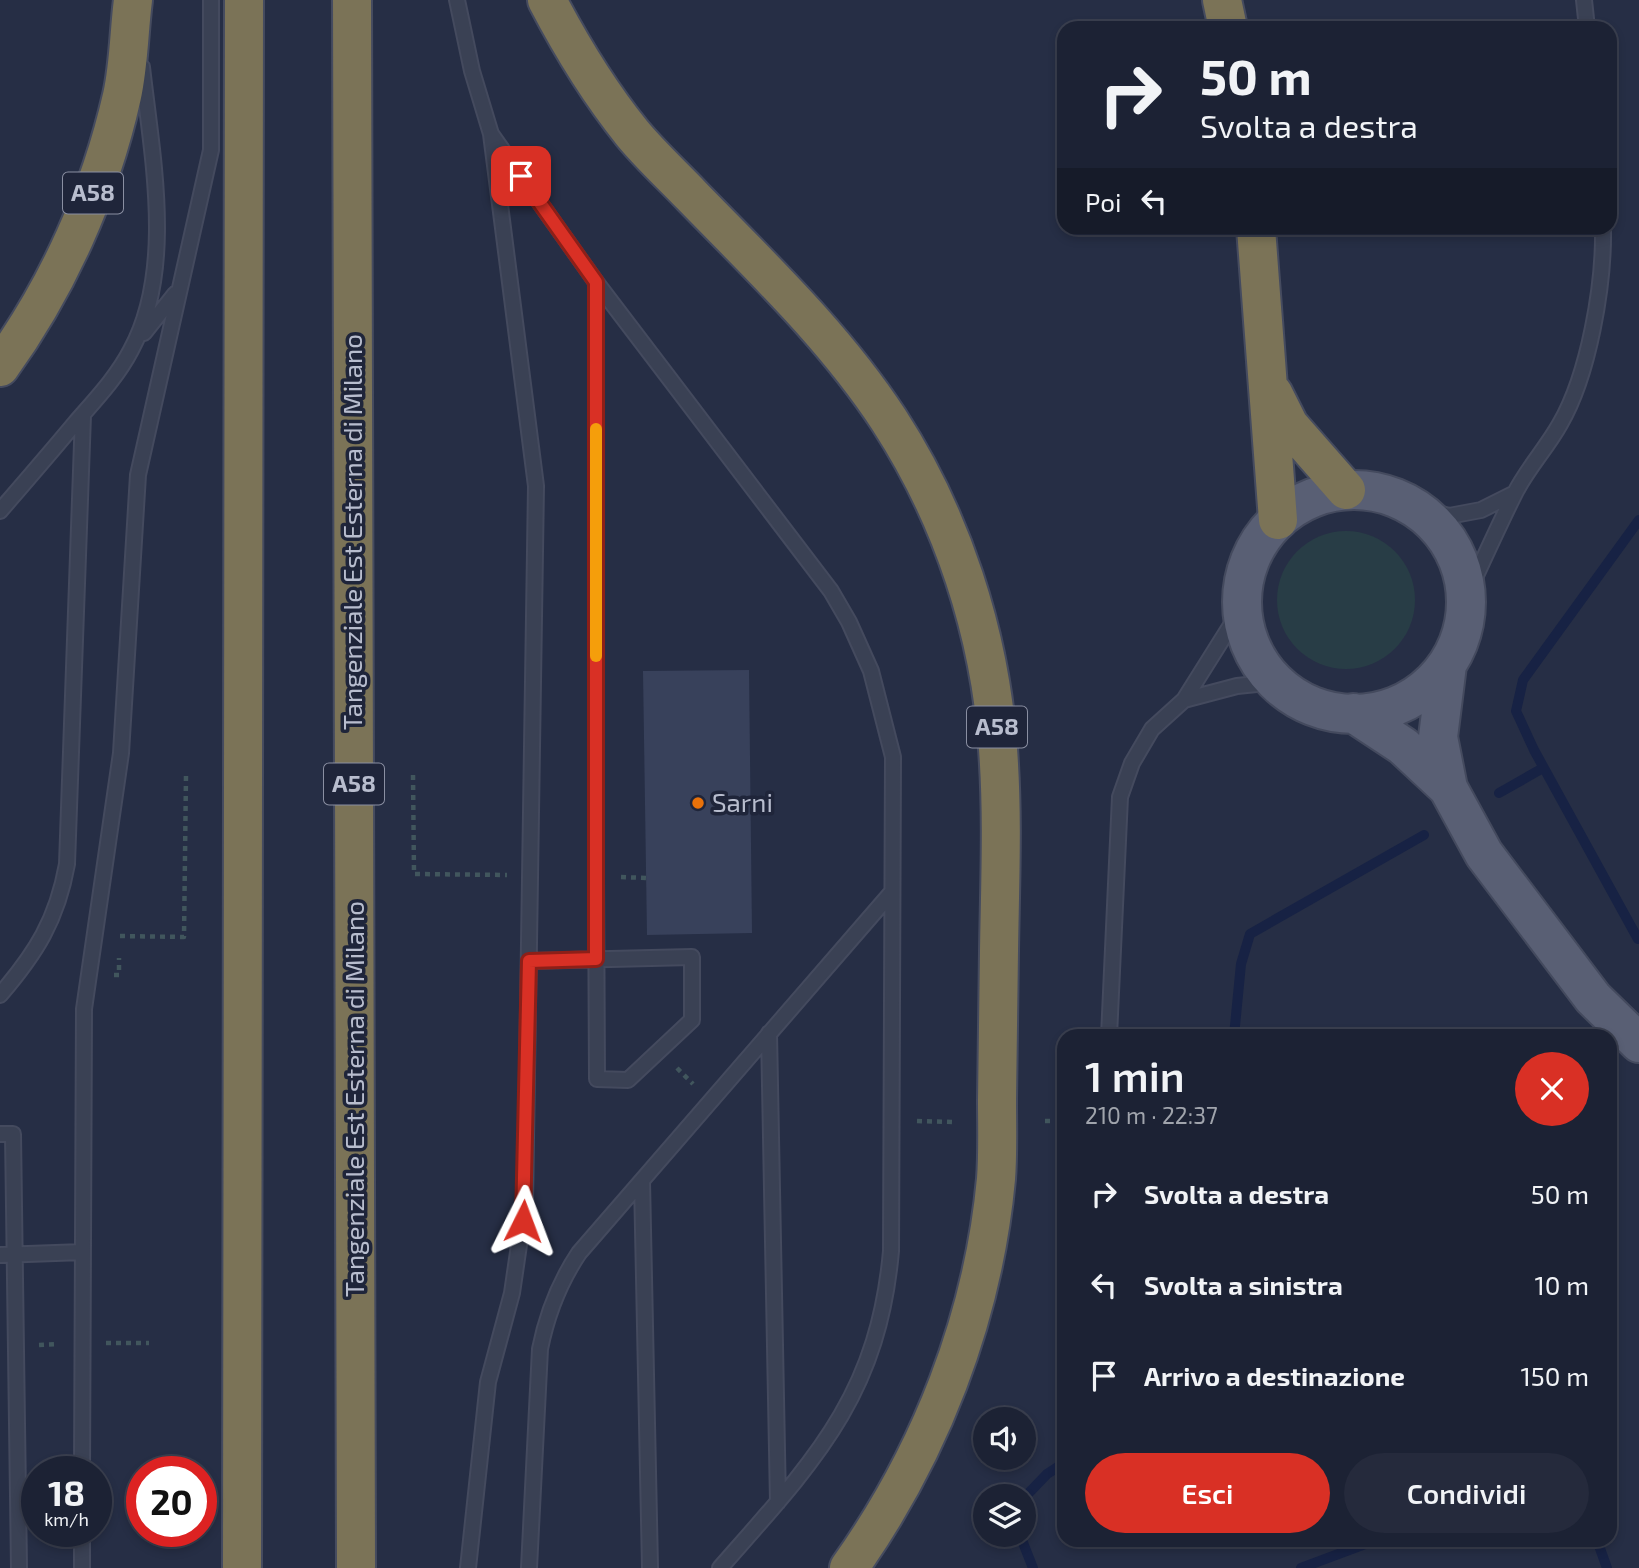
<!DOCTYPE html>
<html lang="it">
<meta charset="utf-8">
<style>
body{margin:0;font-family:"Exo 2",sans-serif;background:#252a3c;color:#f1f3f6;height:100vh;display:flex;flex-direction:column;font-size:26px;white-space:nowrap}
*{box-sizing:border-box;margin:0}
p{font-size:23px;color:#a0a4ac}
.icon{flex:none;width:38px;height:38px;fill:none;stroke:currentColor;stroke-width:2;stroke-linecap:round;stroke-linejoin:round}
.map{position:relative;flex:1;overflow:hidden}
.sheet{position:absolute;left:1057px;top:1029px;width:560px;height:518px;display:flex;flex-direction:column;background:#1c2234;border-radius:21px;box-shadow:0 4px 10px #0003,0 0 0 2px #3a3f4f}
.sheet>*{flex:none}
.guide{position:absolute;left:1057px;top:21px;width:560px;height:214px;border-radius:21px;box-shadow:0 4px 10px #0003,0 0 0 2px #3a3f4f;background:#1c2234;color:#f1f3f6;overflow:hidden}
.buttons{position:absolute;left:973px;top:1407px;display:grid;gap:14px}
.buttons a{display:grid;place-items:center;width:63px;height:63px;border-radius:50%;background:#1c2234;box-shadow:0 4px 10px #0003,0 0 0 2px #3a3f4f;font-size:35px}
.speed{position:absolute;left:21px;top:1456px;display:flex;gap:14px;font-size:35px;font-weight:700;text-align:center}
.speed>*{display:grid;place-content:center;width:91px;height:91px;border-radius:50%;background:#1c2234;box-shadow:0 4px 10px #0003,0 0 0 2px #3a3f4f;line-height:1}
.speed small{font-size:18px;font-weight:400}
.speed .limit{border:10px solid #d22;background:#fff;color:#111}
.pin{position:absolute;display:grid;place-items:center;width:60px;height:60px;color:#fff;margin:-30px;border-radius:14px;box-shadow:0 4px 10px #0006}
.me{position:absolute;width:77px;margin:-38px;rotate:3deg;stroke-linejoin:round;filter:drop-shadow(0 0 5px #0008)}
.turn{display:flex;align-items:center;gap:24px;height:147px;padding:0 28px;font-size:32px}
.turn .icon{width:91px;height:91px;stroke-width:2.5}
.turn b{display:block;font-size:49px;line-height:60px}
.then{display:flex;align-items:center;height:66px;padding:0 28px;background:#0003;gap:14px;font-size:26px}
.round{display:grid;place-items:center;flex:none;width:74px;height:74px;border-radius:37px;background:#252a3c}
.headline{display:flex;align-items:center;justify-content:space-between;height:119px;padding:0 28px}
h1{font-size:42px;font-weight:600;line-height:52px}
.action{display:flex;gap:14px;margin-top:auto;padding:14px 28px}
.action a{flex:1;height:80px;border-radius:42px;background:#d93025;color:#fff;font-size:28px;font-weight:600;line-height:80px;text-align:center}
.action a+a{background:#252a3c;color:#f1f3f6}
ul{padding:0;list-style:none}
li{display:flex;align-items:center;gap:21px;height:91px;padding:0 28px}
li div{flex:1}
li b{display:block;font-size:26px}
li em{font-style:normal}
.map>svg:first-child{display:block}
</style>
<div class="map">
<svg width="1639" height="1568" viewBox="0 0 1639 1568">
<rect width="100%" height="100%" fill="#262e45"/>
<path fill="#283d46" d="M1277 600a69 69 0 1 1 138 0a69 69 0 1 1-138 0Z"/>
<g fill="none" stroke-linecap="round" stroke-linejoin="round">
<path stroke="#172244" stroke-width="10" d="M1499,793L1543,768
M1638,939L1534,750L1516,711L1523,680L1639,520
M1234,1036L1241,964L1250,934L1424,835
M1024,1498L1047,1474L1064,1463
M1020,1535L1033,1568
M1597,1540L1607,1568
M1301,1568L1376,1540"/>
</g>
<path fill="#38415b" d="M749,670L752,933L647,935L643,671Z"/>
<g fill="none" stroke-linecap="round" stroke-linejoin="round">
<defs>
<path id="service" d="M457,0L472,71L491,134L536,486L525,1204L512,1293L488,1382L468,1568
M1584,0L1587,28
M491,134L596,282L831,591L849,622L871,671L893,757L891,1251C878,1398 812,1463 720,1568
M144,333L175,294
M1411,506L1449,516L1481,510L1515,493
M0,511C25,482 51,452 76,422C96,399 117,377 131,350C175,269 152,156 142,67
M1466,597C1482,563 1497,529 1514,495C1526,470 1546,449 1560,424C1589,374 1604,285 1603,228
M1184,700L1237,686L1276,682
M529,961L692,957V1020L628,1080L597,1079L596,876V282
M0,995C36,953 57,920 67,864L83,415
M769,1033L778,1502
M1109,1036L1120,797L1132,763L1152,729L1184,700L1243,606
M0,1134H13L19,1568
M642,1181L650,1568
M0,1255L83,1252
M82,1472L84,1009L121,753L138,475L211,150V0
M82,1568V1531
M529,1568L540,1349C547,1314 559,1283 579,1253L892,892"/>
<path id="primary" d="M1242 602a112 112 0 1 1 224 0a112 112 0 1 1-224 0Z
M1447,665L1438,737L1448,788L1484,854L1593,998L1639,1043
M1353,713L1403,746L1448,788"/>
<path id="motorway" d="M352,0L356,1568
M547,0C571,46 599,92 632,133C650,155 672,175 692,196C761,267 834,336 889,420C952,517 990,633 998,749C1003,816 1000,884 999,951C998,1000 998,1050 997,1100C997,1126 998,1153 996,1179C983,1319 930,1454 849,1568
M1222,0L1228,28
M1256,228L1278,520
M0,367C58,287 100,193 122,96C129,65 129,31 133,0
M1273,393L1289,425L1346,490
M242,1568L244,0"/>
</defs>
<use href="#service" stroke="#444a5e" stroke-width="18"/>
<use href="#primary" stroke="#444a5e" stroke-width="42"/>
<use href="#motorway" stroke="#454b5f" stroke-width="42"/>
<path stroke="#41565d" stroke-width="4.5" stroke-dasharray="5 5" stroke-linecap="butt" d="M413,775L414,874L507,875
M621,877L646,878
M120,936L184,937L186,775
M114,975H119V958
M677,1068L693,1084
M917,1121L953,1122
M1045,1121H1064
M106,1343H149
M39,1345L59,1344"/>
<use href="#service" stroke="#3a4154" stroke-width="14"/>
<use href="#primary" stroke="#595f74" stroke-width="38"/>
<use href="#motorway" stroke="#7b7357" stroke-width="38"/>
</g>
<g fill="none" stroke-linecap="round" stroke-linejoin="round">
<defs>
<path id="route" d="M521,176L596,282V959L529,961L523,1221"/>
</defs>
<use href="#route" stroke="#8d1f18" stroke-width="18"/>
<use href="#route" stroke="#d93025" stroke-width="12"/>
<path stroke="#f59e0b" stroke-width="12" d="M596,429V656"/>
</g>
<circle fill="#e8710a" stroke="#1f253a" stroke-width="2.5" cx="698" cy="803" r="7"/>
<g text-anchor="middle" stroke-width="7" stroke-linejoin="round" paint-order="stroke">
<g fill="#1f253a" stroke="#8a8fa2" stroke-width="2">
<rect x="63" y="172.5" width="60" height="41" rx="5"/>
<rect x="967" y="706.5" width="60" height="41" rx="5"/>
<rect x="324" y="763.5" width="60" height="41" rx="5"/>
</g>
<g font-size="24" font-weight="bold" fill="#b8bdce">
<text x="93" y="201">A58</text>
<text x="997" y="735">A58</text>
<text x="354" y="792">A58</text>
</g>
<g font-size="26" fill="#b8bdce" stroke="#1f253a">
<text transform="translate(353 532) rotate(-90)" y="9">Tangenziale Est Esterna di Milano</text>
<text transform="translate(355 1099) rotate(-90)" y="9">Tangenziale Est Esterna di Milano</text>
</g>
<g font-size="26" fill="#b8bdce" stroke="#1f253a" text-anchor="start">
<text x="712" y="812">Sarni</text>
</g>
</g>
</svg>
<div class="buttons">
<a><svg class="icon" aria-label="sound" viewBox="0 0 24 24"><path d="M4 9h4l5-4v14l-5-4H4zM17 9q2 3 0 6"/></svg></a>
<a><svg class="icon" aria-label="layers" viewBox="0 0 24 24"><path d="M12 4l9 5-9 5-9-5zM3 14l9 5 9-5"/></svg></a>
</div>
<div class="speed"><div>18<small>km/h</small></div><div class="limit">20</div></div>
<div class="pin" style="left:521px;top:176px;background:#d93025"><svg class="icon" aria-label="arrive" viewBox="0 0 24 24"><path d="M6 21V4h12l-3 4 3 4H6"/></svg></div>
<svg class="me" style="left:523px;top:1221px" viewBox="-20 -20 40 40"><path d="M0-17L14 15 0 8-14 15z" fill="#d93025" stroke="#fff" stroke-width="4"/></svg>
<div class="guide">
<div class="turn"><svg class="icon" aria-label="right" viewBox="0 0 24 24"><path d="M7 20v-9h11M14 6l5 5-5 5"/></svg><div><b>50 m</b>Svolta a destra</div></div>
<div class="then">Poi<svg class="icon" aria-label="left" viewBox="0 0 24 24"><path d="M17 20v-9H6M10 6l-5 5 5 5"/></svg></div>
</div>
<section class="sheet">
<div class="headline"><div><h1>1 min</h1><p>210 m · 22:37</p></div><a class="round" style="background:#d93025;color:#fff"><svg class="icon" aria-label="close" viewBox="0 0 24 24"><path d="M6 6l12 12M18 6L6 18"/></svg></a></div>
<ul>
<li><svg class="icon" aria-label="right" viewBox="0 0 24 24"><path d="M7 20v-9h11M14 6l5 5-5 5"/></svg><div><b>Svolta a destra</b></div><em>50 m</em></li>
<li><svg class="icon" aria-label="left" viewBox="0 0 24 24"><path d="M17 20v-9H6M10 6l-5 5 5 5"/></svg><div><b>Svolta a sinistra</b></div><em>10 m</em></li>
<li><svg class="icon" aria-label="arrive" viewBox="0 0 24 24"><path d="M6 21V4h12l-3 4 3 4H6"/></svg><div><b>Arrivo a destinazione</b></div><em>150 m</em></li>
</ul>
<div class="action"><a>Esci</a><a>Condividi</a></div>
</section>
</div>
